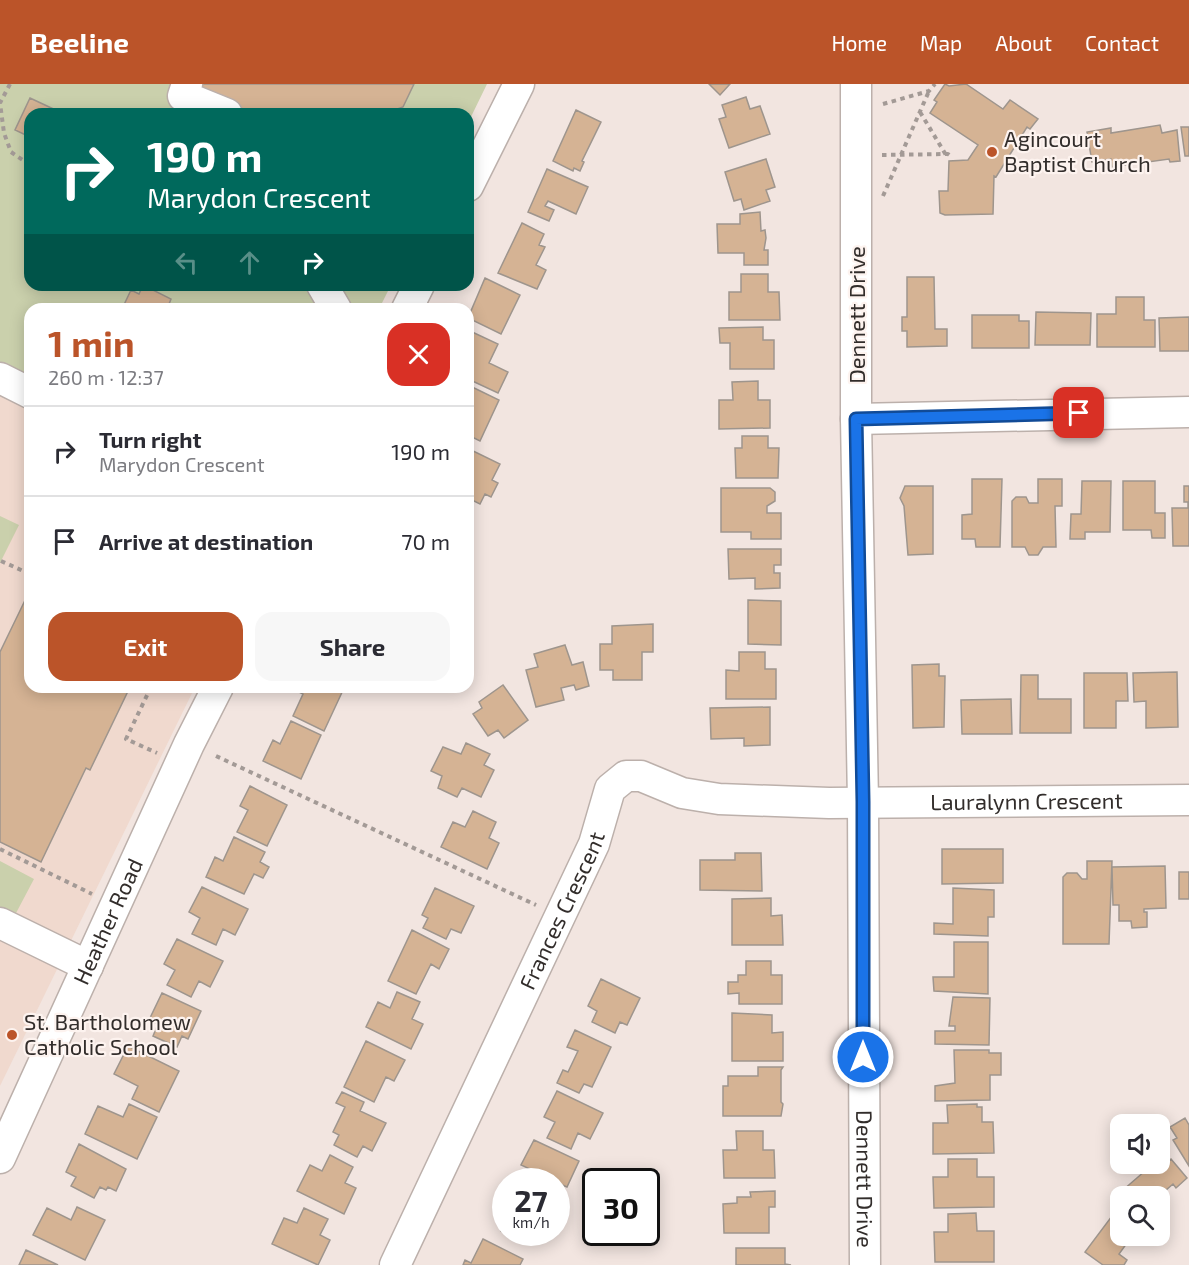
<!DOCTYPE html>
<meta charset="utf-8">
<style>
body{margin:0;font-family:"Exo 2",sans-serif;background:#f7f7f7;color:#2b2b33;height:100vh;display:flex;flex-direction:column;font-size:22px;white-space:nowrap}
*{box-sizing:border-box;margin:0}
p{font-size:20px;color:#7c7c81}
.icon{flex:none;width:33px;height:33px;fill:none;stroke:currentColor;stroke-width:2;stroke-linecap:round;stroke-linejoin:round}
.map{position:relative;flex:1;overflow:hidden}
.sheet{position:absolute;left:24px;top:219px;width:450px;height:390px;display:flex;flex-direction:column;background:#fff;border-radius:18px;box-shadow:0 3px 15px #0003}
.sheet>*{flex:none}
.banner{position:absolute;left:24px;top:24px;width:450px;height:183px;border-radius:18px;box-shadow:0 3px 15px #0003;background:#00695c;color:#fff;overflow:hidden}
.fabs{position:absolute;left:1110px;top:1030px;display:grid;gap:12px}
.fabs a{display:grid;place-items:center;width:60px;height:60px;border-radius:12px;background:#fff;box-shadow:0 3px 15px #0003;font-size:30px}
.speed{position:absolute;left:492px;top:1084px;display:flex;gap:12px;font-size:30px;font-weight:700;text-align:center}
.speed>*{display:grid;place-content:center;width:78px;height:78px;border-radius:50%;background:#fff;box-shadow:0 3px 15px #0003;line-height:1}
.speed small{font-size:15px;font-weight:400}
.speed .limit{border:3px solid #111;border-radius:9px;background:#fff;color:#111}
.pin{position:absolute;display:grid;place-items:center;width:51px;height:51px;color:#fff;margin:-26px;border-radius:12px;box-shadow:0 3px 9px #0006}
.me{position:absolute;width:66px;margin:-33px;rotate:0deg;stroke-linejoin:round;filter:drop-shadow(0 0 4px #0008)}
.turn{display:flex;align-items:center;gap:21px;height:126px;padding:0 24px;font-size:27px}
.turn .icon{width:78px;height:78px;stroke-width:2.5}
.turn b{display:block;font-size:42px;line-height:51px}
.lanes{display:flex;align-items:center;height:57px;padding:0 24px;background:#0003;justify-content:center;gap:30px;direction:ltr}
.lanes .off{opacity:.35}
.round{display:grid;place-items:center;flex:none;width:63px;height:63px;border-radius:18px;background:#f7f7f7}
.head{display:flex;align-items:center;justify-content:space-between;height:102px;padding:0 24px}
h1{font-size:36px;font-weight:700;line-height:45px;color:#bb5429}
.action{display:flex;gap:12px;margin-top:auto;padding:12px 24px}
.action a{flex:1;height:69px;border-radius:18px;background:#bb5429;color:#fff;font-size:24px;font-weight:700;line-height:69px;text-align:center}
.action a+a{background:#f7f7f7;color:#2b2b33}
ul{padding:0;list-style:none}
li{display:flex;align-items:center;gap:18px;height:90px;padding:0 24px;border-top:2px solid #e1e1e2}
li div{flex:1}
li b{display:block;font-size:22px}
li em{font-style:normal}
header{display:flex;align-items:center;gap:36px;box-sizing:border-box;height:84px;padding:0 30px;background:#bb5429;color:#fff}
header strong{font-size:28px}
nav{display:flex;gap:33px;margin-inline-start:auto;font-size:21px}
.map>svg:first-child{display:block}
</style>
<header>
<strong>Beeline</strong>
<nav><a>Home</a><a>Map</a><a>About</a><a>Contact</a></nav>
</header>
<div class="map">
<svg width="1189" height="1181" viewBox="0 0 1189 1181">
<rect width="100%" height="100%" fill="#f2e5e0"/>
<path fill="#f0d9ce" d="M0,300L30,314V603H195L0,1002Z"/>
<path fill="#cad0ac" d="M0,0H487L468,39V30H30V201H391L379,225H30V314L0,300Z
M0,432L19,441L0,479Z
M0,777L34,795L15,831L0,824Z"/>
<path fill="#d5b394" stroke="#9e958d" stroke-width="1.5" d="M203,0H414L403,23L383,30H243L199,9Z
M709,0H730L720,11Z
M945,0L949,2L966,0L1003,25L1010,16L1038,35L1030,45L1027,43L996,93L994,92L993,130L945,131L940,129L939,107H948L949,77L968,76L978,61L930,29L937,18L934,16Z
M746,13L750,25L760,22L770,50L729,64L719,35L726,33L722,21Z
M30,14L62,29L30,30V53L15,46Z
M576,26L601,38L582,77L584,78L580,87L574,84L573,87L553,77Z
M1160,41L1162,49L1177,46L1180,77L1170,78L1169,75L1112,83L1111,75L1092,78L1087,48L1111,44V49Z
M1181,43H1189V72H1185Z
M766,75L775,103L766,106L770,117L744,126L741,115L734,117L725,88Z
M547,85L588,103L576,130L548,117L545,122L554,126L549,137L528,128Z
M760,128L761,147L765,146L766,154L764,166H768V181H744V169H718L717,140H740V130Z
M522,139L544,150L539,161L545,163L536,181L546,186L537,205L498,189Z
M741,190H768V208H779L780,236H729V208H741Z
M907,193H934L935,245H947V262L907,263V247H902V233H907Z
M485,194L520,211L501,250L468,234Z
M143,201L171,215L167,225H122L131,206L139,210Z
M1116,213H1144V236H1155V263H1097V230H1116Z
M1036,228L1091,229L1090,261H1035Z
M972,231H1019V237H1029V264H972Z
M1189,233V267H1160L1159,234Z
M763,243V256H774V285H730V259H720L719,244Z
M470,247L498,260L489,279L508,288L498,309L468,295Z
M758,297V316H770V344L719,345V316H733L732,298Z
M468,301L499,316L480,357L468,351Z
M742,352H768V364H779L778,394H736L735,364H742Z
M468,361L471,363L469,365L500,380L492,396L498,399L491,413L485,410L480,420L468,414Z
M972,395H1002L1000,463H976L975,455H962V431L972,430Z
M1038,395H1062V422H1055L1056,463H1043L1038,471H1029L1025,463H1012V417L1016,413H1026L1029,419H1038Z
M1082,397H1111L1110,448H1085V455H1070L1071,430H1081Z
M1123,397H1155V429H1165V454H1152L1151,446H1123Z
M905,402H933V470L908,471L904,422L900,414Z
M1184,402H1189V462H1173L1172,424H1188V418H1184Z
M721,404H770L775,408V417L767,422V429H781V455H751V448H721Z
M728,465H781V481H774V489H780V504L755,505V494L729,495Z
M30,506V603H130L90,686L86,684L41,778L0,758V568Z
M748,516L781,517V561L748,560Z
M653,540V568H642V596H613V586H600V560H612V542Z
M565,561L572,581L583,578L589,602L576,606L574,601L561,604L564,616L536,623L526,586L538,583L534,570Z
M739,568H765V585H776V615H726V586L739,587Z
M939,580V592H945L944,643L913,644L912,581Z
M1177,588L1178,643L1146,644V617L1134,618L1133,589Z
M1084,589H1127L1128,617H1116V644H1084Z
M1021,591H1038V615H1071V649H1020Z
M503,601L528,636L504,654L498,646L488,652L473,630L482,624L479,618Z
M298,603L344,604L324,647L293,632L303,610L297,607Z
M1011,615L1012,650H962L961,616Z
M770,623V661L744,662V654L711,655L710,624Z
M291,637L321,651L301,695L263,677L273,656L280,660Z
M466,659L490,670L484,681L494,686L481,713L462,704L457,713L438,704L442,692L431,687L443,663L461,670Z
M250,702L287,721L267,762L237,748L248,726L240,722Z
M473,727L496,738L489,754L499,759L487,785L441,763L453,738L465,743Z
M234,753L265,768L260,778L269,783L263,794L254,790L244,810L206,793L215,773L223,777Z
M942,765H1003V799L942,800Z
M735,769H761L762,807L700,806V776H735Z
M1087,777H1112L1109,860H1063V793L1067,789H1077L1082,795H1087Z
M1165,782L1166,824L1144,825V828H1147V843L1132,844L1131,837H1119V821H1113L1112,783Z
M1179,788H1189V815H1179Z
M202,803L248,825L235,851L223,845L216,861L192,850L200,834L189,828Z
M435,804L474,822L461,849L451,845L446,855L423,844L428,834L422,831Z
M953,804L994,806V833H988V852L934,850V839L953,840Z
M771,814V832L782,831L783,861H732V815Z
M412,846L449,865L439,885L431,880L416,910L388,897Z
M177,855L223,877L210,903L199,897L191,913L167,901L175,886L164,880Z
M954,858H988V910L934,907L933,893H954Z
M746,877H771V891H782V920H739V909L728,910V898H738V891H746Z
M601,895L640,914L627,941L620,938L615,949L592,938L597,927L588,922Z
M397,908L420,918L412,935L423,940L411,965L366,943L378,918L390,924Z
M162,909L201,927L188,955L182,952L177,963L153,952L158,940L149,936Z
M953,913L990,914L989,961L935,960V947H955V942H949Z
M732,929L772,931V949L783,948V977H732Z
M575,946L611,963L592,1003L584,1000L579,1009L557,999L563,986L568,988L578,967L567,963Z
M366,957L405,976L394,997L386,993L374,1018L344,1003Z
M128,962L179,987L159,1028L132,1015L138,1002L114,990Z
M954,966H989V969H1001V991H990V1016L935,1017V1002L955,999Z
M758,983H783L781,986V1018L783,1020L781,1032H723V1002H728V992H758Z
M557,1007L603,1029L590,1055L578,1049L571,1065L547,1054L555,1038L544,1033Z
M342,1008L364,1018L360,1027L386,1039L372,1067L363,1062L357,1073L334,1061L339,1051L333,1048L345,1023L336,1019Z
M129,1020L157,1033L137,1075L85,1050L98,1022L123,1033Z
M977,1020V1023H982V1038H993L994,1069L933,1070V1039H948L947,1021Z
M1185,1034L1189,1041V1082L1173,1056L1177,1054L1170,1043Z
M736,1047H763V1066H774L775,1094H724L723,1066H737Z
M534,1056L579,1077L567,1103L555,1098H526L532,1086L521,1081Z
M79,1060L126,1085L116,1107L108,1103L106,1106L100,1103L94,1114L71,1102L76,1093L66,1088Z
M330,1071L353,1083L345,1099L356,1104L344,1130L297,1107L310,1081L322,1087Z
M948,1075H977V1093H994V1123L934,1124L933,1093H948Z
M1171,1075L1187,1094L1176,1104L1173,1100L1158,1113H1129L1123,1106L1153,1080L1162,1083Z
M775,1107V1123H769V1149H724L723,1120L737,1119V1113H751L750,1108Z
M506,1116V1136L498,1132Z
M77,1123L105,1136L85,1176L33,1151L47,1124L71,1136Z
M304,1124L328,1135L320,1151L330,1156L318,1181L272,1160L284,1134L297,1139Z
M976,1129L977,1147H994V1178H935L934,1148H948V1130Z
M1112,1132L1118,1137L1120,1133V1152H1132L1119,1170L1127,1176L1124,1181H1103L1085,1168Z
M506,1139V1149H529L524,1159L501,1147Z
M483,1155L523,1175L520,1181H463L465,1176L471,1179Z
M736,1164H785V1180L791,1181H736Z
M26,1166L58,1181H19Z"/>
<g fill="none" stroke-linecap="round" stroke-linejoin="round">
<defs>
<g id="minor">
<path d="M187,0L183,12L227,30"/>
<path id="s1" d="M856,0V335L863,718L865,1181"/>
<path d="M468,102L519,0"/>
<path d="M322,201L336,225"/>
<path d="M407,225L419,201"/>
<path d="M0,294L30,309"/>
<path d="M856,335L1189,328"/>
<path d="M0,839L88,882"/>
<path id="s2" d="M0,1074L189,660L218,603"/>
<path id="s3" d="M395,1181L594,760L610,705L626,692H641L682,709L719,715L829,719L1189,716"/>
</g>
</defs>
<use href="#minor" stroke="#bcb0ab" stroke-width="33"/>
<path stroke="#a39a96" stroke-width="4" stroke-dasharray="4.5 4.5" stroke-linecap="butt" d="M10,0L0,19L4,49L11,68L30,81
M883,20L929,7L935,0
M920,28L946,71
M882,71L948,70L952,73
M883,112L929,7
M1,477L30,490
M151,603L126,655L157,669
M216,672L536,821
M0,765L92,810"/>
<use href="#minor" stroke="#fff" stroke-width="30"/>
</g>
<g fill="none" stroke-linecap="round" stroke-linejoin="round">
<defs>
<path id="route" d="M863,973V718L856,335L1079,329"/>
</defs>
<use href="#route" stroke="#114b97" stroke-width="15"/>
<use href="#route" stroke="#1a73e8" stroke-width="10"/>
</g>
<g fill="#bb5429" stroke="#fdf3ef" stroke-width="2">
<circle cx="992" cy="68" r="6"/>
<circle cx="12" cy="951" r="6"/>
</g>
<g text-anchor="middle" stroke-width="4.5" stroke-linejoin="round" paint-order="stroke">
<g font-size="22" fill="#322d2b" stroke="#fdf3ef" text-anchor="start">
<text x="1004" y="63">Agincourt<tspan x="1004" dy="25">Baptist Church</tspan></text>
<text x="24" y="946">St. Bartholomew<tspan x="24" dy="25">Catholic School</tspan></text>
</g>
<g font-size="22" fill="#322d2b" stroke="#fdf3ef">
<text transform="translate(857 231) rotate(-90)" y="8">Dennett Drive</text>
<text dy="8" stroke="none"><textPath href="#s3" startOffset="948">Lauralynn Crescent</textPath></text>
<text dy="8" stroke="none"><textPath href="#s3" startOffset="392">Frances Crescent</textPath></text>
<text dy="8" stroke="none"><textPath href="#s2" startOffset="260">Heather Road</textPath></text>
<text dy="8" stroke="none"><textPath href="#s1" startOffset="1095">Dennett Drive</textPath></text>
</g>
</g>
</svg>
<div class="fabs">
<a><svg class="icon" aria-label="sound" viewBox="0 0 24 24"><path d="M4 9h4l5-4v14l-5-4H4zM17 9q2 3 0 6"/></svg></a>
<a><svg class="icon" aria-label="search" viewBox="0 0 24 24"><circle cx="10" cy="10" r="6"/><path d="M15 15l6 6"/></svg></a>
</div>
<div class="speed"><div>27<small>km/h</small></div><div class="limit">30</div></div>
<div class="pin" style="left:1079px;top:329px;background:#d93025"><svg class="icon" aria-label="arrive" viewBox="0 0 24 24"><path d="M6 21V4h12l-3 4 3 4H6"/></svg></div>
<svg class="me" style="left:863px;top:973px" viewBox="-20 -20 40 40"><circle r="17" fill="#1a73e8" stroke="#fff" stroke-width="3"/><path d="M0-11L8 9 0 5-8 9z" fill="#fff"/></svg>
<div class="banner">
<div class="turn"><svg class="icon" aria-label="right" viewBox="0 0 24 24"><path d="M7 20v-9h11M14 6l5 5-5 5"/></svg><div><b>190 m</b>Marydon Crescent</div></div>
<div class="lanes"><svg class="icon off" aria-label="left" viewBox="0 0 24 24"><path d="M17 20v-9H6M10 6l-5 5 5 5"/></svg><svg class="icon off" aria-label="ahead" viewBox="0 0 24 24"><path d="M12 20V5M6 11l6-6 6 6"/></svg><svg class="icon" aria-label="right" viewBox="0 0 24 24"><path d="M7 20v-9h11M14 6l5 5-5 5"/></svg></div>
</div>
<section class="sheet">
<div class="head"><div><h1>1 min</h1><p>260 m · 12:37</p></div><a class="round" style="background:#d93025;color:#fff"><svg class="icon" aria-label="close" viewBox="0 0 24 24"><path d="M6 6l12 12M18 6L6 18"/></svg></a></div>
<ul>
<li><svg class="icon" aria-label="right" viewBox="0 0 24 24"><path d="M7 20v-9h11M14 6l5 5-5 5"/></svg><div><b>Turn right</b><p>Marydon Crescent</p></div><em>190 m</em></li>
<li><svg class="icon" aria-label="arrive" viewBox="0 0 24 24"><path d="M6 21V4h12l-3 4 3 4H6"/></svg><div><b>Arrive at destination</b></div><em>70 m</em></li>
</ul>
<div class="action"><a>Exit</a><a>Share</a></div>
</section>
</div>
